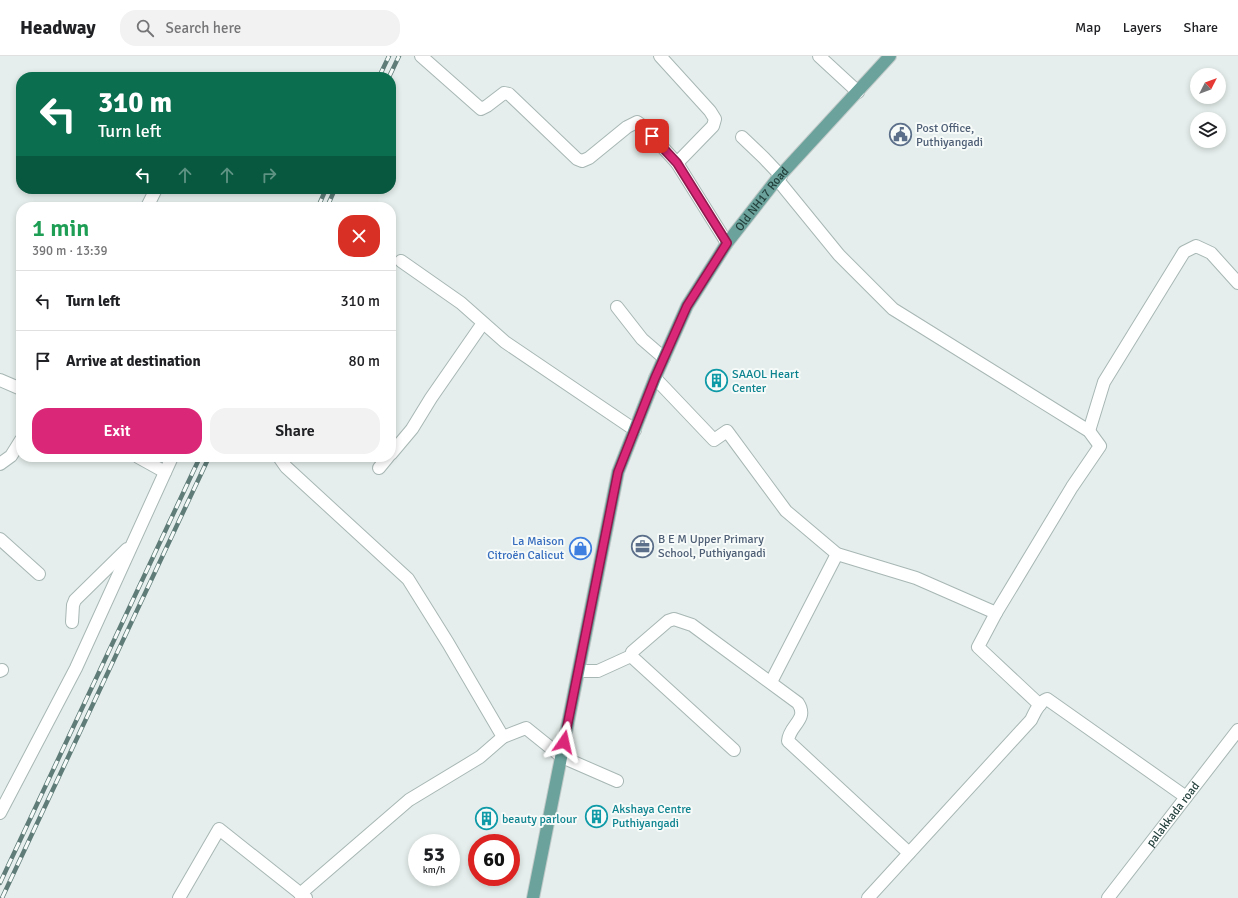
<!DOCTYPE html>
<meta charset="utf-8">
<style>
body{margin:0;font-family:Signika,sans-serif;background:#f2f2f2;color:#202124;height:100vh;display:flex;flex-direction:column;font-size:15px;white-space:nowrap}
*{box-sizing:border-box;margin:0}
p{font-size:13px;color:#757577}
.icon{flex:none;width:22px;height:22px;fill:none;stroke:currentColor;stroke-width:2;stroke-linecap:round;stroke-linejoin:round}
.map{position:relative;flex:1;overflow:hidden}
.side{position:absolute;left:16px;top:146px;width:380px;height:260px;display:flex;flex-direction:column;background:#fff;border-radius:16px;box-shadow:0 2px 6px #0003}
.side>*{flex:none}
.banner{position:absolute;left:16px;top:16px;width:380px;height:122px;border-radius:16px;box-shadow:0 2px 6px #0003;background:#0b6e4f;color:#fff;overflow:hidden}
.needle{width:26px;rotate:48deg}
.tools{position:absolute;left:1190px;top:12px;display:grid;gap:8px}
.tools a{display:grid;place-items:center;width:36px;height:36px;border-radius:50%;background:#fff;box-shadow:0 2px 6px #0003;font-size:20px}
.speed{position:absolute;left:408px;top:778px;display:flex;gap:8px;font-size:20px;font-weight:700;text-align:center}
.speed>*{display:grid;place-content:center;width:52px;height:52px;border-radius:50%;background:#fff;box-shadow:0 2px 6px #0003;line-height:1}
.speed small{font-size:10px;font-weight:400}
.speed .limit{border:6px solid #d22;background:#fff;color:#111}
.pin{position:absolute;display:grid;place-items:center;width:34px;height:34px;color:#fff;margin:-17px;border-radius:8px;box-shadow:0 2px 6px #0006}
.me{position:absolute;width:44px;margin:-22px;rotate:11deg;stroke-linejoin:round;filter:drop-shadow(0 0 3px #0008)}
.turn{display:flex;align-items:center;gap:14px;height:84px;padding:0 16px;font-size:18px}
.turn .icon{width:52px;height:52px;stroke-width:2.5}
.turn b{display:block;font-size:28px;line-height:34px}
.lanes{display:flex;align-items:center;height:38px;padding:0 16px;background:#0003;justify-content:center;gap:20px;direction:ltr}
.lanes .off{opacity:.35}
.round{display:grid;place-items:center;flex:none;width:42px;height:42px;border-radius:16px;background:#f2f2f2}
.head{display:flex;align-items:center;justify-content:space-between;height:68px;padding:0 16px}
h1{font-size:24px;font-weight:600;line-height:30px;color:#1e9e55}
.primary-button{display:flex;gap:8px;margin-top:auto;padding:8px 16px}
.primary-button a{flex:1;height:46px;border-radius:16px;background:#db2777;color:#fff;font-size:16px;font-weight:600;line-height:46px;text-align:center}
.primary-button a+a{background:#f2f2f2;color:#202124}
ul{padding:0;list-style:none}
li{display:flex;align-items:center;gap:12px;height:60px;padding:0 16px;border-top:1px solid #e0e0e0}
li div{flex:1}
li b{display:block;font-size:15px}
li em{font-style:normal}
header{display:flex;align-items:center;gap:24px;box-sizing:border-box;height:56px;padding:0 20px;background:#fff;border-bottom:1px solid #e0e0e0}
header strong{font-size:19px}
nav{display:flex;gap:22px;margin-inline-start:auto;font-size:14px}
.search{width:280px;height:36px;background:#f2f2f2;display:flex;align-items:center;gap:10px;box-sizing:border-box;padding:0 14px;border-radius:16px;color:#757577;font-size:15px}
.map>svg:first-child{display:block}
</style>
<header>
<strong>Headway</strong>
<div class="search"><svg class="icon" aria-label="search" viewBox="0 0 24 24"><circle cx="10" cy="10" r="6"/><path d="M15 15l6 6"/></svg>Search here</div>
<nav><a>Map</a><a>Layers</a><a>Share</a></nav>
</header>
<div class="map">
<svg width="1238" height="842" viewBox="0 0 1238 842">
<rect width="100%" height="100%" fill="#e5eeec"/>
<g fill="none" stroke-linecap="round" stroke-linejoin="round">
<defs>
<g id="minor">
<path d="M421,0L481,53L487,50L504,37L509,38L577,103L582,105L589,102L627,71L637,66L644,71L677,107L727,187"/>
<path d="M660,0L710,55L715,63L713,70L677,107"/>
<path d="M819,0L858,36"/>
<path d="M742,81L764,102L781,120"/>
<path d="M777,123L839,199L893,253L1089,375L1100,390L1072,431L996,557"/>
<path d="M147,151L156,133"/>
<path d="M401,205L461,247L505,286L635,374"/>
<path d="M617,251L642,283L664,302"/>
<path d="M655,322L714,384L727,375L786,455L837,498L916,522L996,557L978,591L1040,649"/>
<path d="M0,324L21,333"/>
<path d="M1089,375L1104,326L1184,196L1196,190L1211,197L1238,227"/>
<path d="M391,398L412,373L431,342L483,267"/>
<path d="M138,401L165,416"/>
<path d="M279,401L286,411L408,523L448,587L503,681L526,672L562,701L617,725"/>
<path d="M0,408L11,400L21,384"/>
<path d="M379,412L388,401"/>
<path d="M0,483L39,518"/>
<path d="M72,566L73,549L75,544L127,493"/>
<path d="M631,600L734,694"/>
<path d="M0,615L2,614"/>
<path d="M579,615H598L631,600L632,596L668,565L674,563L692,569L798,647C809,664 789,669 788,685L909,797"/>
<path d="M771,626L837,498"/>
<path d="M0,757L76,612L172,401"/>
<path d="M300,838L409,744L480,701L503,681"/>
<path d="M179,842L219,773L306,842"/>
<path d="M868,842L1031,664C1035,656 1039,646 1047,643L1186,741"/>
<path id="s1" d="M1108,842L1238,674"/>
</g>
<g id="major">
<path id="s2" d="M533,842L618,416L655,322L687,250L727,187L777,123L890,0"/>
</g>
</defs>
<use href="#minor" stroke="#a7b7b4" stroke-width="14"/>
<use href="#major" stroke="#c2cac9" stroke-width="14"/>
<use href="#minor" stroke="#fff" stroke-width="12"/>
<use href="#major" stroke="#6ba39c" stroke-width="12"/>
<defs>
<path id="rail" d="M379,21L389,0
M389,21L399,0
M318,151L326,133
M327,151L335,133
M0,827L200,401
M2,842L209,401"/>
</defs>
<use href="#rail" stroke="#5f7c78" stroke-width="4.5"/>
<use href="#rail" stroke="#f6fbf9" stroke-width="3" stroke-dasharray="9" stroke-linecap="butt"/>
</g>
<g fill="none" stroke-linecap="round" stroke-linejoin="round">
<defs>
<path id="route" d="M564,686L618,416L655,322L687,250L727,187L677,107L652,80"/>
</defs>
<use href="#route" stroke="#8e194d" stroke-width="10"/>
<use href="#route" stroke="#db2777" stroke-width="7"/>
</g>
<defs>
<symbol id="civic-ring" viewBox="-11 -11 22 22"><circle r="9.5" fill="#f6fbf9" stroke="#5c6f8a" stroke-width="1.5"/><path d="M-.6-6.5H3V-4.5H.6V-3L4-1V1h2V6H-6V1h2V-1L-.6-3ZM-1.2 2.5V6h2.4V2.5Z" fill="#5c6f8a"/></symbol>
<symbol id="building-ring" viewBox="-11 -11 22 22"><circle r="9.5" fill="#f6fbf9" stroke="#0f9aa8" stroke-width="1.5"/><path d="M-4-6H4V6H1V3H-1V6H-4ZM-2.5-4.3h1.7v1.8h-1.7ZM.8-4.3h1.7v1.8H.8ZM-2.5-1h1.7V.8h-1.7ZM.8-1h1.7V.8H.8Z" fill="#0f9aa8"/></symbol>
<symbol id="office-ring" viewBox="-11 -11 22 22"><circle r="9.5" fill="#f6fbf9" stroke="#5c6f8a" stroke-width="1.5"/><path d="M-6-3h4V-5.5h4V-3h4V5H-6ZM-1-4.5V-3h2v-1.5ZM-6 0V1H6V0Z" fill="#5c6f8a"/></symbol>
<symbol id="shop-ring" viewBox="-11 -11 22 22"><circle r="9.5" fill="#f6fbf9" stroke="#3f7fe0" stroke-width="1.5"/><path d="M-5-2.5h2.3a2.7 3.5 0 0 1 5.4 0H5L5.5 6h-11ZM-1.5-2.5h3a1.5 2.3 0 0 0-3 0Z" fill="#3f7fe0"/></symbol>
</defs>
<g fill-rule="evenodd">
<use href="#civic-ring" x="888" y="66" width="25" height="25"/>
<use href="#building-ring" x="704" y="312" width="25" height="25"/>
<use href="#office-ring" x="630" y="478" width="25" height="25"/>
<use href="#shop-ring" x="568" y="480" width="25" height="25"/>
<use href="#building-ring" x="584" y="748" width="25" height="25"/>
<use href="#building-ring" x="474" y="750" width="25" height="25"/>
</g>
<g text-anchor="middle" stroke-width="4" stroke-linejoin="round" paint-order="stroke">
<g font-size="12" fill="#4e5e75" stroke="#f6fbf9" text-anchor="start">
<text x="916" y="76">Post Office,<tspan x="916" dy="14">Puthiyangadi</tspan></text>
<text x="658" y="487">B E M Upper Primary<tspan x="658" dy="14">School, Puthiyangadi</tspan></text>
</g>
<g font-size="12" fill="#24413d" stroke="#f6fbf9">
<text dy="4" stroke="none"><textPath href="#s2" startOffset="745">Old NH17 Road</textPath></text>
<text dy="4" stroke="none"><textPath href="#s1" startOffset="106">palakkada road</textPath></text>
</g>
<g font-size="12" fill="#0d838f" stroke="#f6fbf9" text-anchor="start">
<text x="732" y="322">SAAOL Heart<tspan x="732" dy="14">Center</tspan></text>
<text x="612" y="757">Akshaya Centre<tspan x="612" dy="14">Puthiyangadi</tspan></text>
<text x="502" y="767">beauty parlour</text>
</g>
<g font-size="12" fill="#366cbe" stroke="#f6fbf9" text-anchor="end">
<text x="564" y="489">La Maison<tspan x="564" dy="14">Citroën Calicut</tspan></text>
</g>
</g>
</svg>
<div class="tools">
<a><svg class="needle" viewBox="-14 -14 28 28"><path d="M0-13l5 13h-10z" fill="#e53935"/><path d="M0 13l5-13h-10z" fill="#757577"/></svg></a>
<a><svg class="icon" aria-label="layers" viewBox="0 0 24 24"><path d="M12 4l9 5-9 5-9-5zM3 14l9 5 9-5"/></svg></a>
</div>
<div class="speed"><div>53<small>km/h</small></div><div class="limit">60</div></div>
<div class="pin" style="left:652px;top:80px;background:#d93025"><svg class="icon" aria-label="arrive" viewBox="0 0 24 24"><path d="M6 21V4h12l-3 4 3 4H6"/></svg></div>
<svg class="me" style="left:564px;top:686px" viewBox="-20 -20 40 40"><path d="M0-17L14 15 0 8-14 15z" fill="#db2777" stroke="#fff" stroke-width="4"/></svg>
<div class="banner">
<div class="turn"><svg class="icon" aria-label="left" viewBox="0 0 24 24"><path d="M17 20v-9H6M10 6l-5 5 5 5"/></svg><div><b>310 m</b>Turn left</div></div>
<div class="lanes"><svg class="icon" aria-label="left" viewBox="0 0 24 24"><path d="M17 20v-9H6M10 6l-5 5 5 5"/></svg><svg class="icon off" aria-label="ahead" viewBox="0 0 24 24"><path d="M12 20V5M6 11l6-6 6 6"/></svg><svg class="icon off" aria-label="ahead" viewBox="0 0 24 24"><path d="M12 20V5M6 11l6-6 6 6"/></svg><svg class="icon off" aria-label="right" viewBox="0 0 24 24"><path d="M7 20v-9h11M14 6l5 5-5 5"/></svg></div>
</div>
<section class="side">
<div class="head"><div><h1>1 min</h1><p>390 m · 13:39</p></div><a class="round" style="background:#d93025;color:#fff"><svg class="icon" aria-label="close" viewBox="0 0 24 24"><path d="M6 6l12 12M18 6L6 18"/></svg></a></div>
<ul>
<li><svg class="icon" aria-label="left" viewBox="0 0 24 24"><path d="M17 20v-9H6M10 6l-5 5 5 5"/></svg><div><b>Turn left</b></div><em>310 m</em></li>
<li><svg class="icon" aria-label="arrive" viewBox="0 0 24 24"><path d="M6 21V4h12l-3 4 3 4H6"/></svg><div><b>Arrive at destination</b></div><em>80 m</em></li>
</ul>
<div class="primary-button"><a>Exit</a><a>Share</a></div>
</section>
</div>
